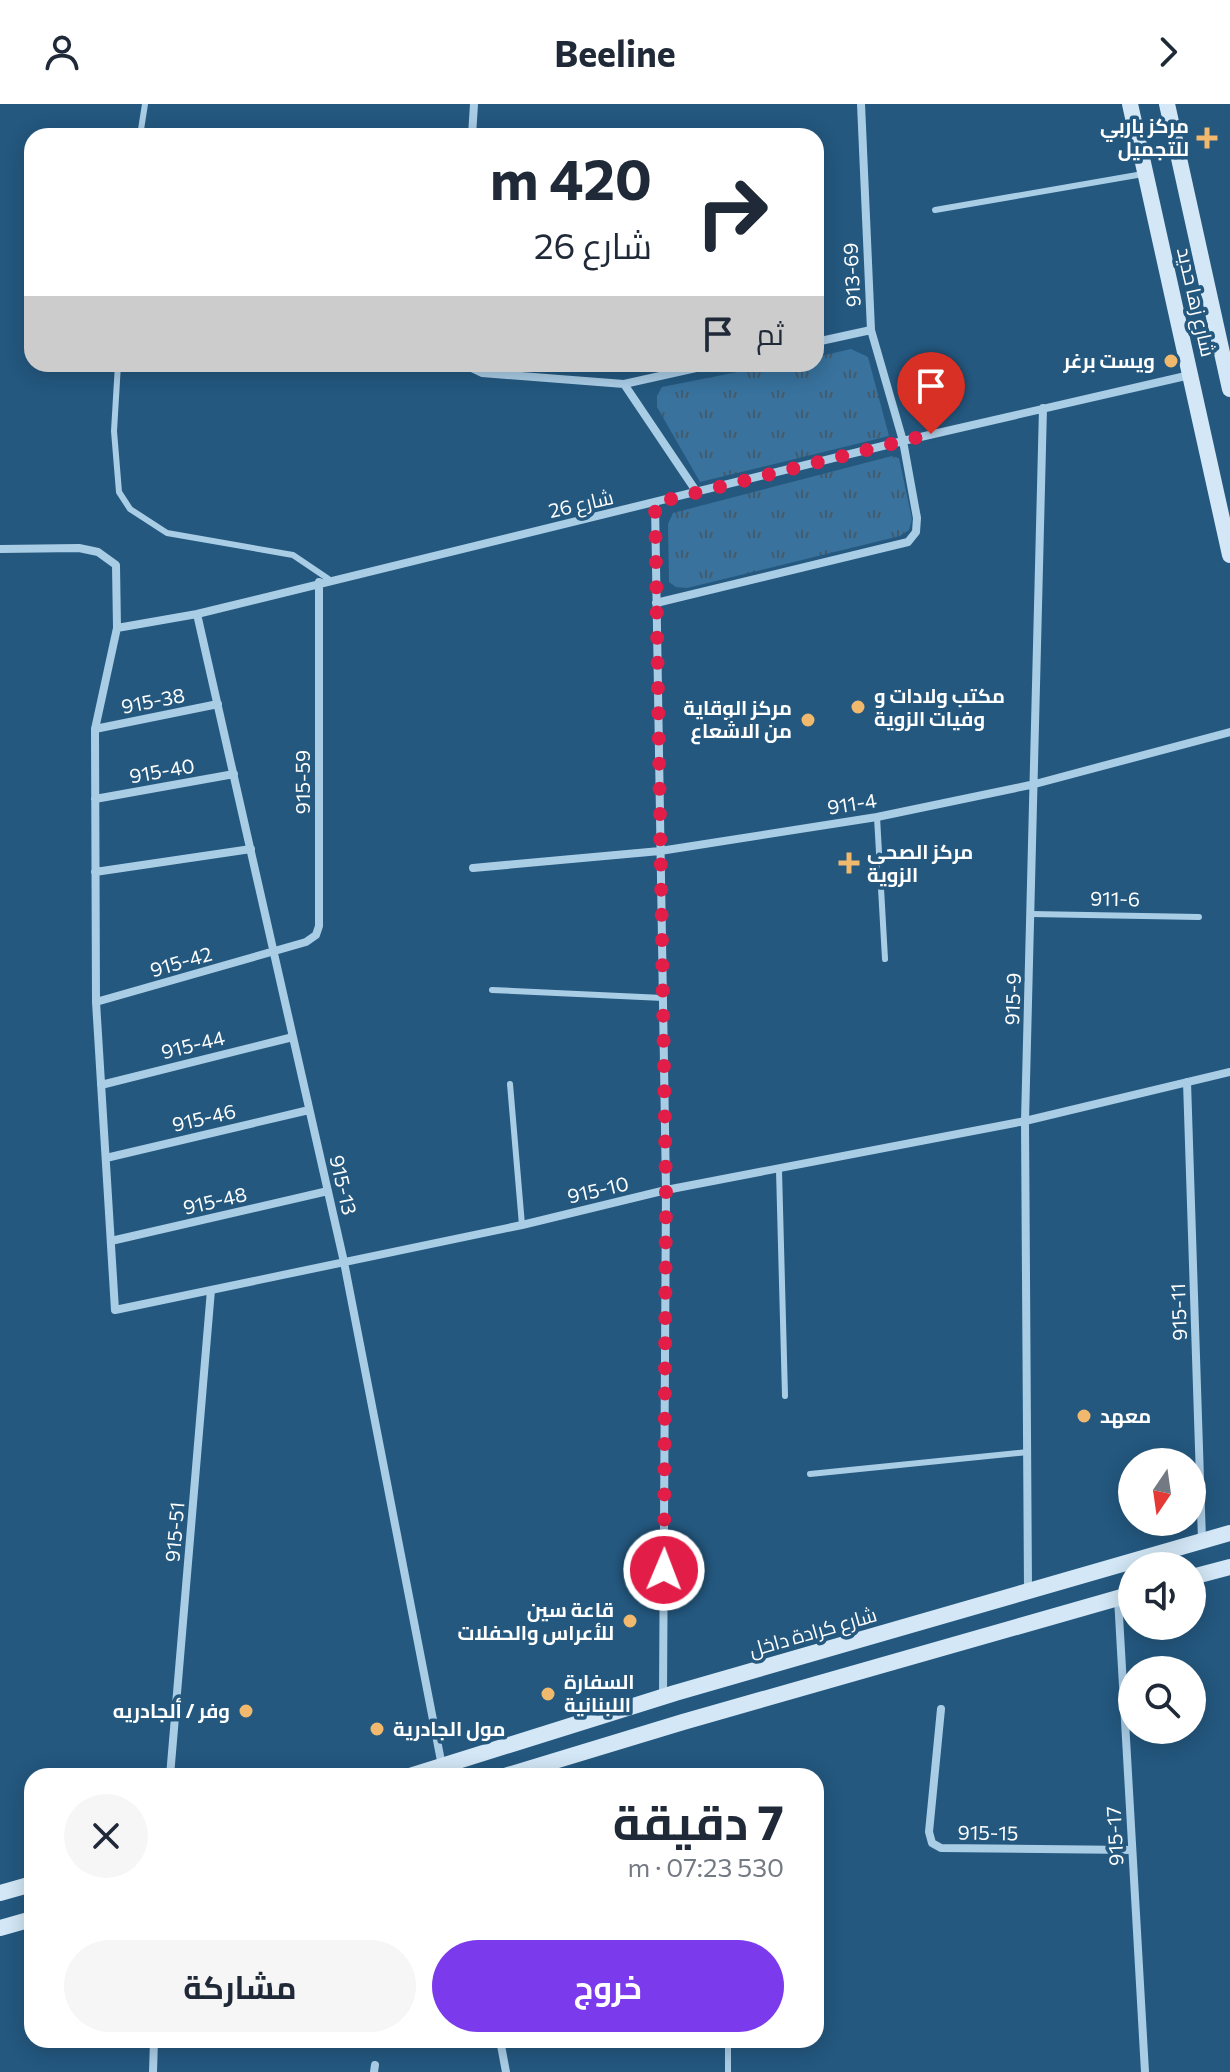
<!DOCTYPE html>
<html lang="ar">
<meta charset="utf-8">
<style>
body{margin:0;font-family:Commissioner,Cairo,sans-serif;background:#f6f6f7;color:#1f2937;direction:rtl;height:100vh;display:flex;flex-direction:column;font-size:30px;white-space:nowrap}
*{box-sizing:border-box;margin:0}
p{font-size:26px;color:#747a83}
.icon{flex:none;width:44px;height:44px;fill:none;stroke:currentColor;stroke-width:2;stroke-linecap:round;stroke-linejoin:round}
.map{position:relative;flex:1;overflow:hidden;direction:ltr}
.sheet{position:absolute;left:24px;top:1664px;width:800px;height:280px;display:flex;flex-direction:column;background:#fff;border-radius:24px;box-shadow:0 4px 20px #0003;direction:rtl}
.sheet>*{flex:none}
.top-card{position:absolute;left:24px;top:24px;width:800px;height:244px;border-radius:24px;box-shadow:0 4px 20px #0003;direction:rtl;background:#fff;color:#1f2937;overflow:hidden}
.needle{width:52px;rotate:193deg}
.controls{position:absolute;left:1118px;top:1344px;display:grid;gap:16px}
.controls a{display:grid;place-items:center;width:88px;height:88px;border-radius:50%;background:#fff;box-shadow:0 4px 20px #0003;font-size:40px}
.pin{position:absolute;display:grid;place-items:center;width:68px;height:68px;color:#fff;margin:-82px -34px;border-radius:50% 50% 50% 0;rotate:-45deg;box-shadow:0 0 8px #0007}
.pin .icon{rotate:45deg}
.me{position:absolute;width:88px;margin:-44px;rotate:1deg;stroke-linejoin:round;filter:drop-shadow(0 0 6px #0008)}
.turn{display:flex;align-items:center;gap:28px;height:168px;padding:0 40px;font-size:36px}
.turn .icon{width:104px;height:104px;stroke-width:2.5}
.turn b{display:block;font-size:56px;line-height:68px}
.then{display:flex;align-items:center;height:76px;padding:0 40px;background:#0003;gap:16px;font-size:30px}
.round{display:grid;place-items:center;flex:none;width:84px;height:84px;border-radius:42px;background:#f6f6f7}
.overview{display:flex;align-items:center;justify-content:space-between;height:136px;padding:0 40px}
h1{font-size:48px;font-weight:700;line-height:60px}
.action{display:flex;gap:16px;margin-top:auto;padding:16px 40px}
.action a{flex:1;height:92px;border-radius:48px;background:#7c3aed;color:#fff;font-size:32px;font-weight:700;line-height:92px;text-align:center}
.action a+a{background:#f6f6f7;color:#1f2937}
header{display:flex;justify-content:space-between;align-items:center;height:104px;padding:0 40px;background:#fff;font-size:36px;font-weight:700}
.map>svg:first-child{display:block}
</style>
<header><svg class="icon" aria-label="forward" viewBox="0 0 24 24"><path d="M9 5l7 7-7 7"/></svg>Beeline<svg class="icon" aria-label="person" viewBox="0 0 24 24"><circle cx="12" cy="8" r="4"/><path d="M4 21q1-7 8-7t8 7"/></svg></header>
<div class="map">
<svg width="1230" height="1968" viewBox="0 0 1230 1968">
<defs>
<pattern id="grass-tufts" width="24" height="20" patternUnits="userSpaceOnUse" patternTransform="scale(2)"><rect width="24" height="20" fill="#38729d"/><path d="M3 7l-1-3M5 7V3M7 7l1-3M15 17l-1-3M17 17v-4M19 17l1-3" fill="none" stroke="#445b6c"/></pattern>
</defs>
<rect width="100%" height="100%" fill="#24587f"/>
<path fill="url(#grass-tufts)" d="M851,245L868,253L889,332L700,378L657,303V292L662,283L778,260H816V253Z
M892,352L899,354L912,415L909,426L900,432L687,484L676,483L669,478L668,420L673,409Z"/>
<g fill="none" stroke-linecap="round" stroke-linejoin="round">
<path stroke="#aacde6" stroke-width="6" d="M140,32L145,0
M935,106L1143,70
M118,260L114,327L119,388L130,405L167,429L293,451L330,476
M877,713L885,855
M1031,810L1199,813
M492,886L663,894
M510,980L522,1121
M779,1066L785,1292
M810,1370L1028,1348
M32,1894L30,1903L32,1920
M728,1968V1936"/>
<path stroke="#aacde6" stroke-width="8" d="M472,32L474,0
M816,238L871,226
M463,260L482,269L624,280L714,260
M624,280L696,387
M655,399L666,1086L663,1592
M0,445L79,444L98,448L116,461L117,524L95,625L96,898L115,1206L522,1121L666,1086L1025,1017L1230,968
M656,499L908,438L916,428L917,414L903,337L871,226L861,0
M197,510L344,1158L442,1662
M117,524L197,510L903,337L1190,271
M95,625L218,600
M95,695L234,670
M473,764L660,747L877,713L1035,680L1230,628
M95,768L251,745
M96,898L306,838L316,831L319,822V478
M1187,978L1202,1436
M101,981L293,933
M106,1054L309,1006
M111,1137L328,1087
M1028,1486L1025,1017L1043,304
M1118,1494L1145,1968
M941,1605L929,1728L932,1739L941,1744L1132,1746
M170,1672L211,1186
M500,1936L506,1968
M153,1968L154,1936
M374,1968L375,1961"/>
<path stroke="#d3e7f6" stroke-width="16" d="M1130,0L1230,451
M1167,0L1230,285
M1192,1473L1230,1463
M410,1672L675,1589L1230,1429
M505,1672L683,1618L1132,1490
M0,1789L32,1780
M0,1824L32,1815"/>
</g>
<g fill="none" stroke-linecap="round" stroke-linejoin="round">
<path stroke="#e11d48" stroke-width="14" stroke-dasharray="0 25.2" d="M664,1466L666,1086L655,399L931,330"/>
</g>
<g fill="#f1b96d" stroke="#24587f" stroke-width="3">
<path d="M1203 22h8v8h8v8h-8v8h-8v-8h-8v-8h8z"/>
<circle cx="1171" cy="257" r="8"/>
<circle cx="858" cy="603" r="8"/>
<circle cx="808" cy="616" r="8"/>
<path d="M845 747h8v8h8v8h-8v8h-8v-8h-8v-8h8z"/>
<circle cx="1084" cy="1312" r="8"/>
<circle cx="630" cy="1517" r="8"/>
<circle cx="548" cy="1590" r="8"/>
<circle cx="246" cy="1607" r="8"/>
<circle cx="377" cy="1625" r="8"/>
</g>
<g text-anchor="middle" stroke-width="7" stroke-linejoin="round" paint-order="stroke">
<g font-size="20" font-weight="bold" fill="#fff" stroke="#24587f" text-anchor="end">
<text x="1189" y="29">مركز باربي<tspan x="1189" dy="23">للتجميل</tspan></text>
<text x="1155" y="264">ويست برغر</text>
<text x="874" y="599" text-anchor="start">مكتب ولادات و<tspan x="874" dy="23">وفيات الزوية</tspan></text>
<text x="792" y="611">مركز الوقاية<tspan x="792" dy="23">من الاشعاع</tspan></text>
<text x="867" y="755" text-anchor="start">مركز الصحي<tspan x="867" dy="23">الزوية</tspan></text>
<text x="1100" y="1319" text-anchor="start">معهد</text>
<text x="614" y="1513">قاعة سين<tspan x="614" dy="23">للأعراس والحفلات</tspan></text>
<text x="564" y="1585" text-anchor="start">السفارة<tspan x="564" dy="23">اللبنانية</tspan></text>
<text x="230" y="1614">وفر / ألجادريه</text>
<text x="393" y="1632" text-anchor="start">مول الجادرية</text>
</g>
<g font-size="20" fill="#fff" stroke="#24587f">
<text transform="translate(852 171) rotate(-93)" y="7">913-69</text>
<text transform="translate(1196 198) rotate(77)" y="7">شارع زها حديد</text>
<text transform="translate(581 400) rotate(-13)" y="7">شارع 26</text>
<text transform="translate(153 597) rotate(-11)" y="7">915-38</text>
<text transform="translate(162 667) rotate(-10)" y="7">915-40</text>
<text transform="translate(303 678) rotate(-90)" y="7">915-59</text>
<text transform="translate(852 700) rotate(-9)" y="7">911-4</text>
<text transform="translate(1115 795) rotate(1)" y="7">911-6</text>
<text transform="translate(181 858) rotate(-16)" y="7">915-42</text>
<text transform="translate(1013 895) rotate(-88)" y="7">915-9</text>
<text transform="translate(193 941) rotate(-14)" y="7">915-44</text>
<text transform="translate(204 1014) rotate(-13)" y="7">915-46</text>
<text transform="translate(343 1081) rotate(77)" y="7">915-13</text>
<text transform="translate(598 1086) rotate(-13)" y="7">915-10</text>
<text transform="translate(215 1097) rotate(-13)" y="7">915-48</text>
<text transform="translate(1179 1208) rotate(-92)" y="7">915-11</text>
<text transform="translate(175 1428) rotate(-85)" y="7">915-51</text>
<text transform="translate(813 1528) rotate(-16)" y="7">شارع كرادة داخل</text>
<text transform="translate(988 1729) rotate(1)" y="7">915-15</text>
<text transform="translate(1115 1732) rotate(-93)" y="7">915-17</text>
</g>
</g>
</svg>
<div class="controls">
<a><svg class="needle" viewBox="-14 -14 28 28"><path d="M0-13l5 13h-10z" fill="#e53935"/><path d="M0 13l5-13h-10z" fill="#747a83"/></svg></a>
<a><svg class="icon" aria-label="sound" viewBox="0 0 24 24"><path d="M4 9h4l5-4v14l-5-4H4zM17 9q2 3 0 6"/></svg></a>
<a><svg class="icon" aria-label="search" viewBox="0 0 24 24"><circle cx="10" cy="10" r="6"/><path d="M15 15l6 6"/></svg></a>
</div>
<div class="pin" style="left:931px;top:330px;background:#d93025"><svg class="icon" aria-label="arrive" viewBox="0 0 24 24"><path d="M6 21V4h12l-3 4 3 4H6"/></svg></div>
<svg class="me" style="left:664px;top:1466px" viewBox="-20 -20 40 40"><circle r="17" fill="#e11d48" stroke="#fff" stroke-width="3"/><path d="M0-11L8 9 0 5-8 9z" fill="#fff"/></svg>
<div class="top-card">
<div class="turn"><svg class="icon" aria-label="right" viewBox="0 0 24 24"><path d="M7 20v-9h11M14 6l5 5-5 5"/></svg><div><b>420 m</b>شارع 26</div></div>
<div class="then">ثم<svg class="icon" aria-label="arrive" viewBox="0 0 24 24"><path d="M6 21V4h12l-3 4 3 4H6"/></svg></div>
</div>
<section class="sheet">
<div class="overview"><div><h1>7 دقيقة</h1><p>530 m · 07:23</p></div><a class="round"><svg class="icon" aria-label="close" viewBox="0 0 24 24"><path d="M6 6l12 12M18 6L6 18"/></svg></a></div>
<div class="action"><a>خروج</a><a>مشاركة</a></div>
</section>
</div>
